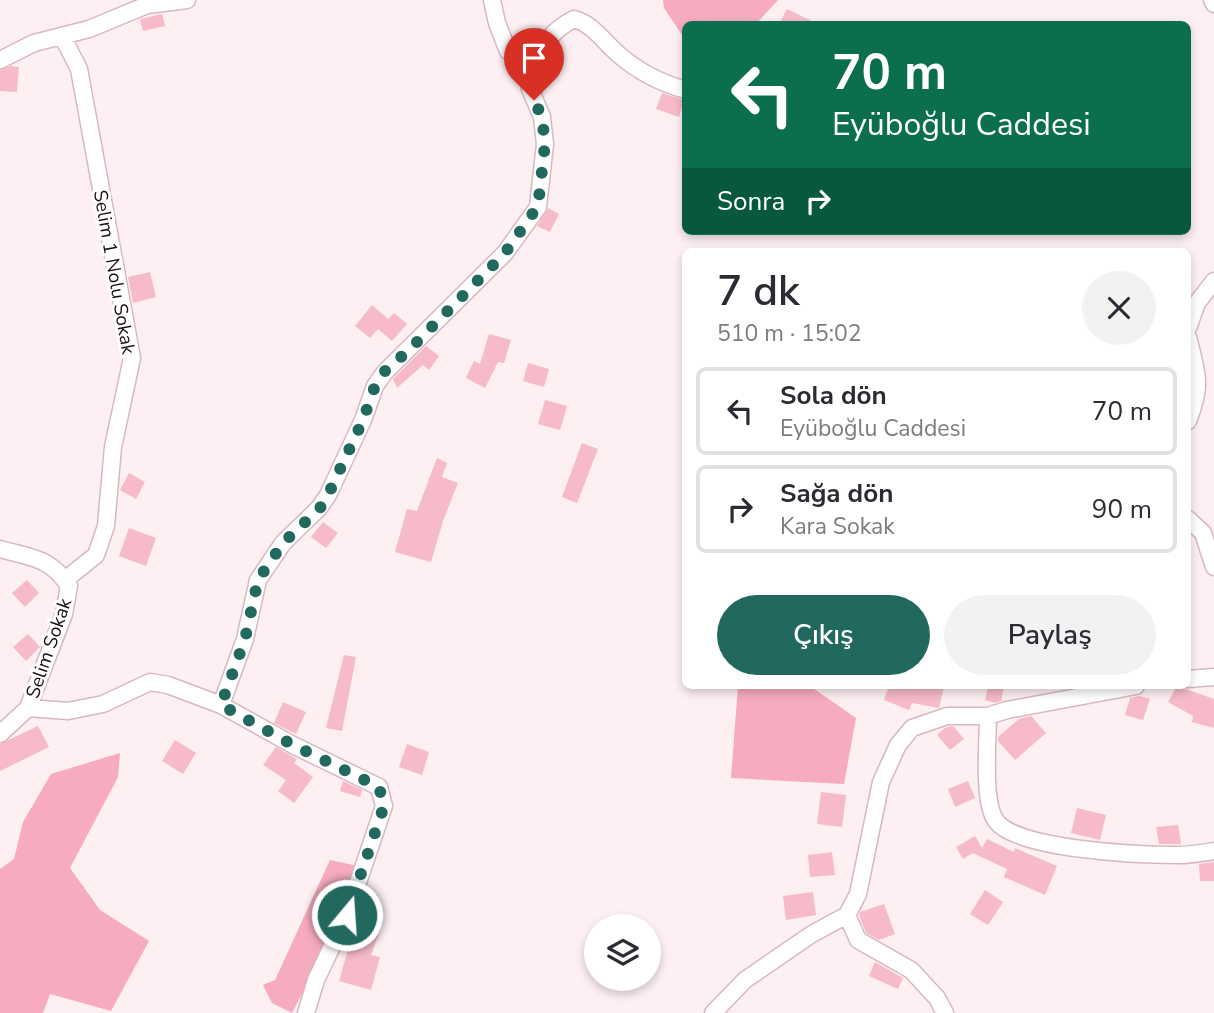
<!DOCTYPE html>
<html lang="tr">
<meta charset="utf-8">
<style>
body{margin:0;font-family:"Nunito Sans",sans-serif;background:#f2f2f3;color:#2b2b33;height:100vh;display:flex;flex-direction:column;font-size:26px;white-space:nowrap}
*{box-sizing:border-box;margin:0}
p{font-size:23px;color:#7c7c81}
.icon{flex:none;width:38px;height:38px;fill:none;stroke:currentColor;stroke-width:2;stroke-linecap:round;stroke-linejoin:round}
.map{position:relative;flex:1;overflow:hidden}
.panel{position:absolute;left:682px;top:248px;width:509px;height:441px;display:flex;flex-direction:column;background:#fff;border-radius:10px;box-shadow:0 4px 10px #0003}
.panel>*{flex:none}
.banner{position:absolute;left:682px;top:21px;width:509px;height:214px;border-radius:10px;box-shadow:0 4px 10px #0003;background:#0b6e4f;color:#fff;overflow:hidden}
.tools{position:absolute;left:584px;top:914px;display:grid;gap:14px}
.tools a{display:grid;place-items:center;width:77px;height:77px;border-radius:50%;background:#fff;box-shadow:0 4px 10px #0003;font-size:35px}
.pin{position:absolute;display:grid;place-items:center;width:60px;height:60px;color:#fff;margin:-72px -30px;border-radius:50% 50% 50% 0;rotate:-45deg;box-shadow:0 0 7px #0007}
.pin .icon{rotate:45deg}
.me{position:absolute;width:77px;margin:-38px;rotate:18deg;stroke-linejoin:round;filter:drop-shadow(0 0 5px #0008)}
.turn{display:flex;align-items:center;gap:24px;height:147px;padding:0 35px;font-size:32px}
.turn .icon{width:91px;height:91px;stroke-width:2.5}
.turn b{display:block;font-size:49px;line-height:60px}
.then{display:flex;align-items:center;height:66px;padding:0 35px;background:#0003;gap:14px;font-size:26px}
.round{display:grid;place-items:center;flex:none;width:74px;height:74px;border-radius:37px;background:#f2f2f3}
.overview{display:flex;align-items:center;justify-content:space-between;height:119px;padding:0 35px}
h1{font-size:42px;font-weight:600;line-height:52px}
.cta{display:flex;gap:14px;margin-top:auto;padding:14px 35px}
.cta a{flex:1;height:80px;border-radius:42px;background:#21695f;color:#fff;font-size:28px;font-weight:600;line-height:80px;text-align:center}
.cta a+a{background:#f2f2f3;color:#2b2b33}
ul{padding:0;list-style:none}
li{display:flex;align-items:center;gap:21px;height:88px;margin:0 14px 10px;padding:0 21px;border:4px solid #e1e1e2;border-radius:10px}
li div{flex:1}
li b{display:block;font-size:26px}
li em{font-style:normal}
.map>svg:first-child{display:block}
</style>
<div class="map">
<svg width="1214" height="1013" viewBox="0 0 1214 1013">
<rect width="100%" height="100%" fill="#fdeff2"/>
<path fill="#f6abbf" d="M663,0H778L756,24H686V41L664,8Z
M738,686H810L856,718L844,784L731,778Z
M120,753L118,777L70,868L100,910L149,941L111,1011L50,994L43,1013H0V869L14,859L23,822L51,774Z
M330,860L363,867L343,915L292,1013L272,1003L263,985L275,980Z"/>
<path fill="#f7bac9" d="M787,9L818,24H779Z
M162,14L165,26L143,31L140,19Z
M11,66L19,67L17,92L0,91V70Z
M662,93L684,100L679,117L656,109Z
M548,208L559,214L550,232L537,226Z
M150,272L156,297L133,303L128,277Z
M372,305L388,319L394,313L407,324L392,341L378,329L370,338L355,326Z
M489,334L511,340L504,363L498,362L485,388L466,378L474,361L480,364Z
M426,346L439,356L429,370L423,365L397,388L393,379Z
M528,363L549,369L544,387L523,381Z
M545,400L567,406L560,430L538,424Z
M582,443L598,449L577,503L562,497Z
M437,458L447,463L442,477L458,483L443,521L431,562L395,552L407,509L417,511Z
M129,473L145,482L136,499L120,490Z
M323,522L338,533L326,548L311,537Z
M129,528L156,538L146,566L119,556Z
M27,580L39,593L25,607L12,593Z
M28,634L40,647L26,661L13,647Z
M344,655L356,657L342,731L326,728Z
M889,686H944L939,708L912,703L909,710L884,700Z
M988,686H1004L1001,701L995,703L985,700Z
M1177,686L1214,699V728L1192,722L1193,716L1168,702Z
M1139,696L1150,699L1143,720L1125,715L1130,698Z
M283,702L306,712L296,734L274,723Z
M1031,716L1046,733L1015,760L998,741V737L1019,719Z
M38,726L49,747L0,771V744Z
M953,726L964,739L950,750L937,735L945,728Z
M175,740L196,753L183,774L162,761Z
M407,744L429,752L422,775L399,767Z
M276,747L297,759L294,763L313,777L294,803L278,791L286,780L263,765Z
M343,781L362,790L360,797L340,791Z
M968,781L975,798L955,807L948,789Z
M821,792L846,795L842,827L817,824Z
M1077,808L1106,815L1100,840L1071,833Z
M1178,825L1181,844H1159L1156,827Z
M975,836L982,848L987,839L1014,852L1015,848L1057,866L1045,895L1004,877L1007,869L973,853L963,859L956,847Z
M832,852L835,875L810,877L808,855Z
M1214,862V881H1200L1199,864Z
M985,890L1003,902L988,925L970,914Z
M813,892L816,915L786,920L783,896Z
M884,904L895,934L879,940L866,933L859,915L860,912Z
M359,913L383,922L371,955L380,957L371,990L339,981L351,939L349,938Z
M875,962L903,978L898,989L869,976Z"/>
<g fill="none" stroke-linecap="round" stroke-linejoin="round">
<defs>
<path id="minor" d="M1212,0L1214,4
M62,36L79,69L132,358L113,447L106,526L96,555L65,580
M0,60L34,43L89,29L147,5L187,0
M532,68C544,45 550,31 574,19C593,24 603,41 617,53C637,71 660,83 686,90
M1188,328L1197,303L1214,281
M1188,337C1197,374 1203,384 1188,421
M1188,519L1203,533L1214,567
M0,549C31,558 50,557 69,586L64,614L28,708
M1188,679L1214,677
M221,705L245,639L258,580L283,543L319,508L328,495L363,420L375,386L385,372L505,253L538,207L545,144L542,117L530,89L532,68L508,51L497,23L492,0
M988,716C988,742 982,801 996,821C1017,850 1141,855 1177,855C1189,855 1202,853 1214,851
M0,734L28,708L68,711L103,704L150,682L168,685L221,705L293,745L379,787L384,806L347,915L316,980L306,1013
M847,915L858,940L911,970L937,998L945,1013
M713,1013L745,980L812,934L847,915L858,894L881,782L898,745L912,728L947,716H988L1007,710L1136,686"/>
</defs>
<use href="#minor" stroke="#d8b8c0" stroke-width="19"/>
<use href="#minor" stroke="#fff" stroke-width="16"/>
</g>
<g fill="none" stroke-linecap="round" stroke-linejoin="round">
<path stroke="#21695f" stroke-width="12" stroke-dasharray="0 21.6" d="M347,915L384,806L379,787L293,745L221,705L245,639L258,580L283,543L320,508L328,495L363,420L375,386L384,372L410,349L505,253L538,206L545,144L542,117L534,100"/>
</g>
<g text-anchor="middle" stroke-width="6" stroke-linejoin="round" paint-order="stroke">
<g font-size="19" fill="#1a0f12" stroke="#fff">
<text transform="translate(115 272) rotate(80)" y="7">Selim 1 Nolu Sokak</text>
<text transform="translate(48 648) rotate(-71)" y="7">Selim Sokak</text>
</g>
</g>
</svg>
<div class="tools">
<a><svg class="icon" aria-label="layers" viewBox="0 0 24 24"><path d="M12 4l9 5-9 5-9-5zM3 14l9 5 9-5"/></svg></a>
</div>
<div class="pin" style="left:534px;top:100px;background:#d93025"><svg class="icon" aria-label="arrive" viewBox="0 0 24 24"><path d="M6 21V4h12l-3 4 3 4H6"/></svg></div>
<svg class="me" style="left:347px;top:915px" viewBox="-20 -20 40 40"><circle r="17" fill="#21695f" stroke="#fff" stroke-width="3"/><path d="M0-11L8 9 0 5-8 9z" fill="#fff"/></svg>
<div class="banner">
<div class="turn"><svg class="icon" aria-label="left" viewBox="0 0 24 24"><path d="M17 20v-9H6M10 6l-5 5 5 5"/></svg><div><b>70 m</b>Eyüboğlu Caddesi</div></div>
<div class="then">Sonra<svg class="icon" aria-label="right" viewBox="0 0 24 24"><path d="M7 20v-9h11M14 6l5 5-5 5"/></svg></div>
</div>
<section class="panel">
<div class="overview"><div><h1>7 dk</h1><p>510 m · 15:02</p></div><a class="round"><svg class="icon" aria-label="close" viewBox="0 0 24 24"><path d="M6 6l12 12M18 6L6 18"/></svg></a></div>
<ul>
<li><svg class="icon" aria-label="left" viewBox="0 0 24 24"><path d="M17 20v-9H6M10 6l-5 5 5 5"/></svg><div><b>Sola dön</b><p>Eyüboğlu Caddesi</p></div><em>70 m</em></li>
<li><svg class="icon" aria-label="right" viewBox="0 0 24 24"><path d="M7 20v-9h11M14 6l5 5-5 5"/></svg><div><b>Sağa dön</b><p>Kara Sokak</p></div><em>90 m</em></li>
</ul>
<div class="cta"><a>Çıkış</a><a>Paylaş</a></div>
</section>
</div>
